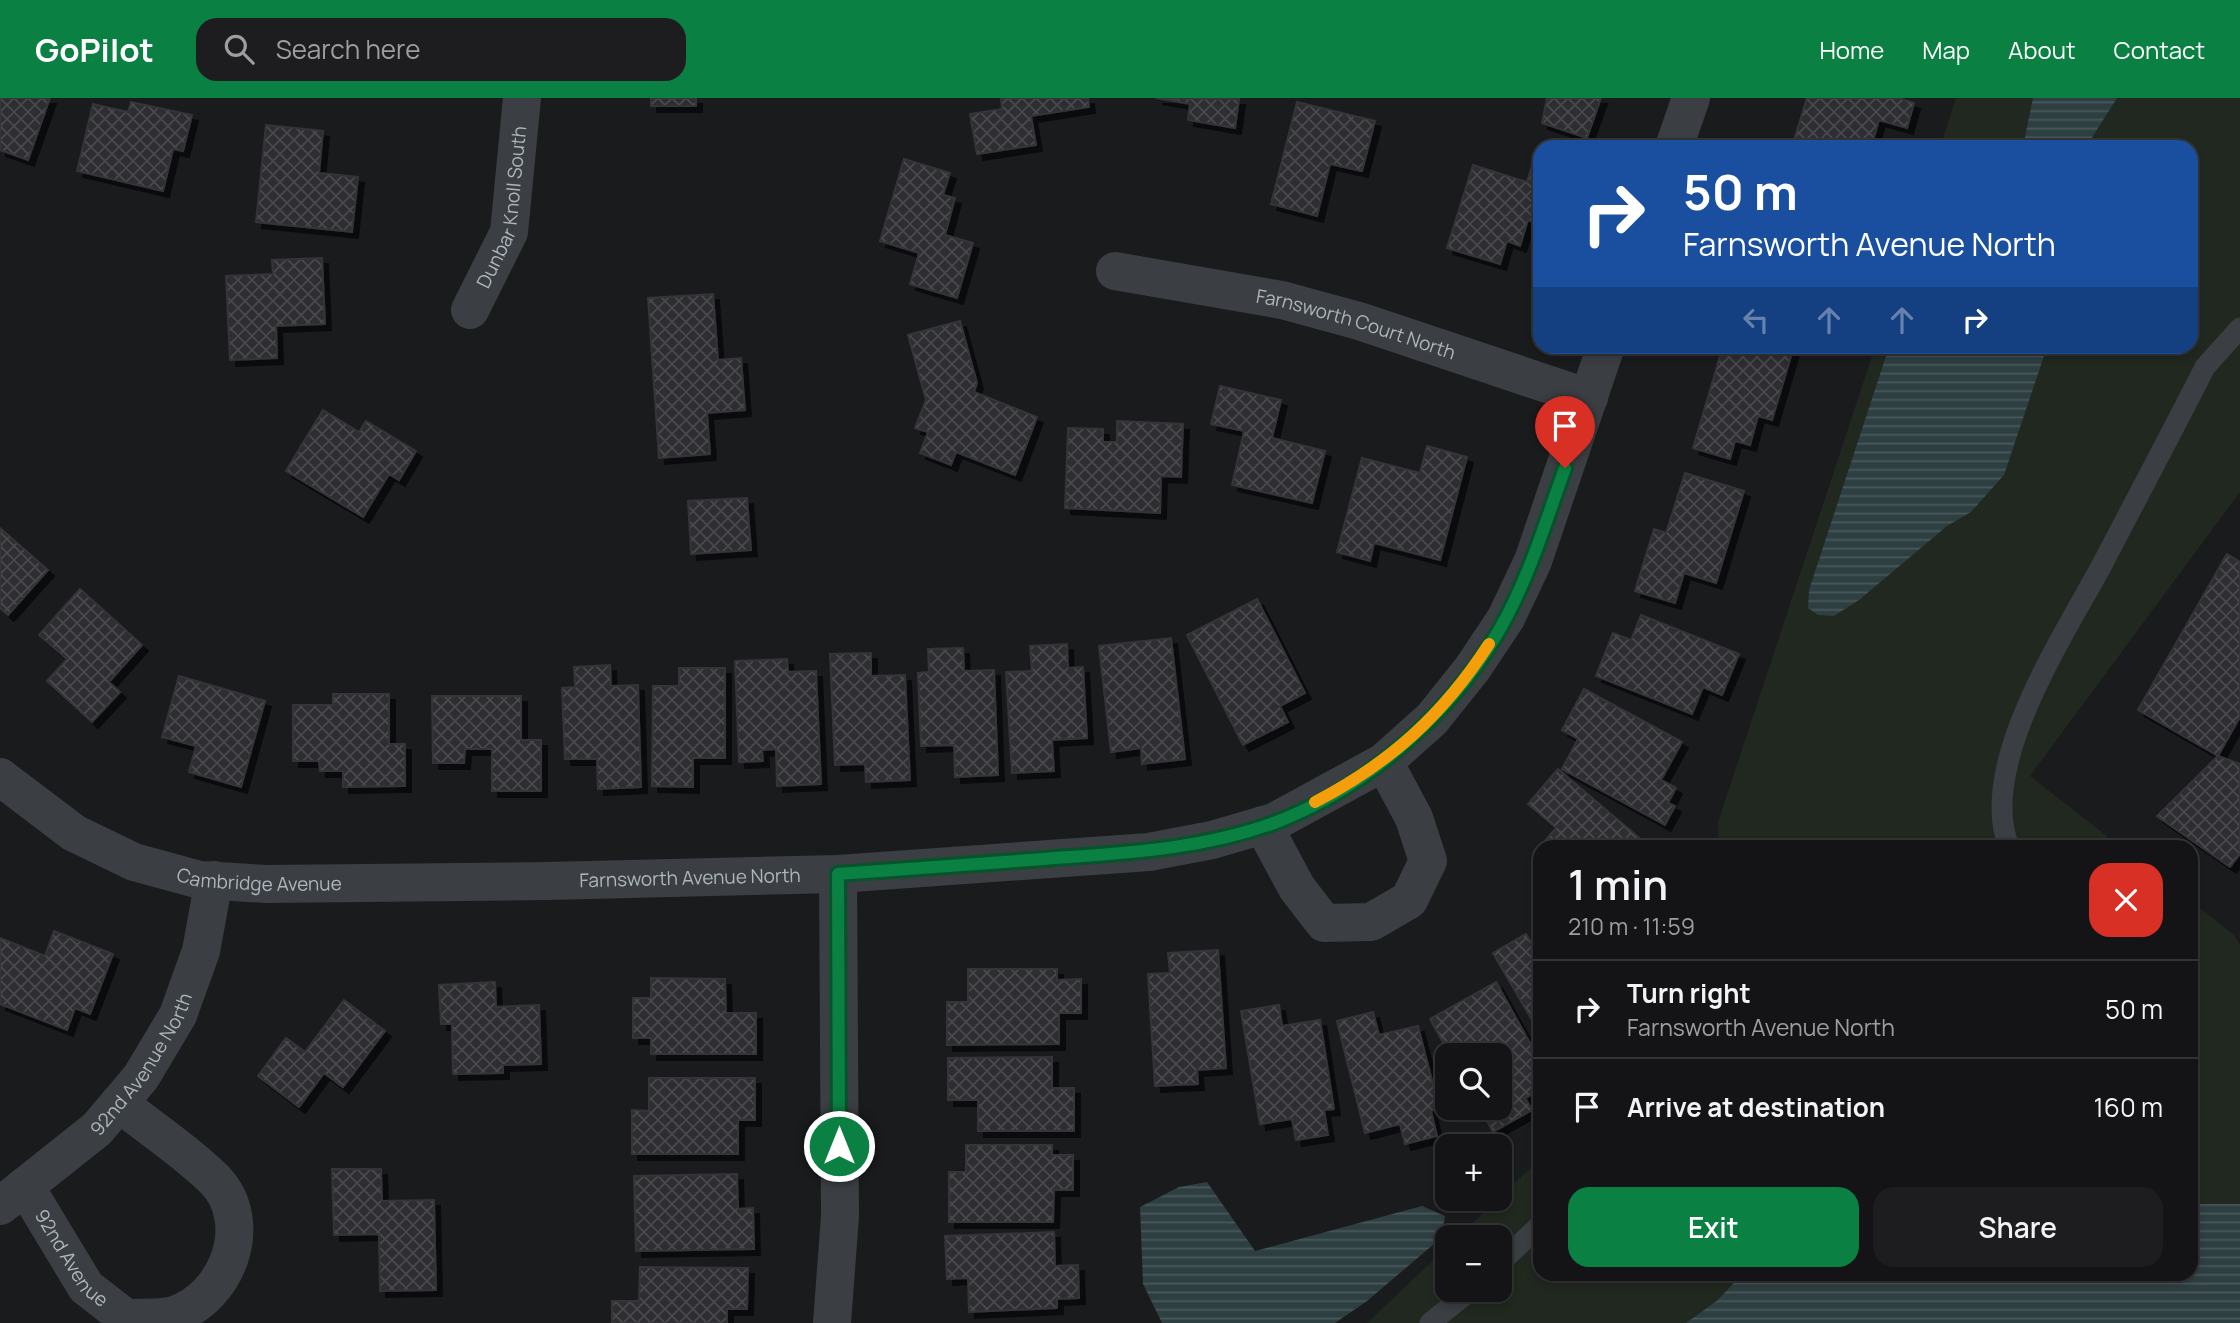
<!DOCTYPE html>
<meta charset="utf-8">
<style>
body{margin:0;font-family:Manrope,sans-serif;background:#1d1d1f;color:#f1f3f6;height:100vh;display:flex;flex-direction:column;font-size:26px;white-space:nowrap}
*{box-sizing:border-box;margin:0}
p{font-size:23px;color:#9d9ea1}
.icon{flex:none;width:38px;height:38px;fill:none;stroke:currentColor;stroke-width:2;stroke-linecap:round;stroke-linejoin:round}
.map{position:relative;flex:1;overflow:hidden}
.side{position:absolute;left:1533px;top:742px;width:665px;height:441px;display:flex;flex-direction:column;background:#141416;border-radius:21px;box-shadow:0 4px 10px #0003,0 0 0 2px #333335}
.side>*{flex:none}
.banner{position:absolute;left:1533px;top:42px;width:665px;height:214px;border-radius:21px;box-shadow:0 4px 10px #0003,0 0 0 2px #333335;background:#1a4fa0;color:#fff;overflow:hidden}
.tools{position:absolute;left:1435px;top:945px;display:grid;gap:14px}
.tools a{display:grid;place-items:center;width:77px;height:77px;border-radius:14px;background:#141416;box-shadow:0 4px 10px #0003,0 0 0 2px #333335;font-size:35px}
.pin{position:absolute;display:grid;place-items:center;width:60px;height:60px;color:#fff;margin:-72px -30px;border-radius:50% 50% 50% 0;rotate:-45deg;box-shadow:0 0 7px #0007}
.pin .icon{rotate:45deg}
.me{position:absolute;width:77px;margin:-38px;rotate:0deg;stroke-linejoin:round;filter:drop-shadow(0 0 5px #0008)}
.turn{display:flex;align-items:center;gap:24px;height:147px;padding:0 35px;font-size:32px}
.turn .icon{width:91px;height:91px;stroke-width:2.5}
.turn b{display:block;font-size:49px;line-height:60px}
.lanes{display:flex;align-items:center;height:66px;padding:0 35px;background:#0003;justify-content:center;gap:35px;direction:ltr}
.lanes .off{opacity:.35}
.round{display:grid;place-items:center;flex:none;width:74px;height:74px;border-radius:21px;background:#1d1d1f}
.summary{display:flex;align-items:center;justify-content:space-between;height:119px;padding:0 35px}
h1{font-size:42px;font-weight:600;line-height:52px}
.cta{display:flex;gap:14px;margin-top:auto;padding:14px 35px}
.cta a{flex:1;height:80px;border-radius:21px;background:#0b8043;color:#fff;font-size:28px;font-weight:600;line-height:80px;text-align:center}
.cta a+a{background:#1d1d1f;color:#f1f3f6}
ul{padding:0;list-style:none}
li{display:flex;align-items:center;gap:21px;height:98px;padding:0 35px;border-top:2px solid #333335}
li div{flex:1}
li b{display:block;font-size:26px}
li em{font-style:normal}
header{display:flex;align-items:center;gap:42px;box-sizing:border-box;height:98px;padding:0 35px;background:#0b8043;color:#fff}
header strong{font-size:33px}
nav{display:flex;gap:38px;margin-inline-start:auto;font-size:24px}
.search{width:490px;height:63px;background:#1d1d1f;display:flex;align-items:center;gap:18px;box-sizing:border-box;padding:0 24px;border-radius:21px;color:#9d9ea1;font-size:26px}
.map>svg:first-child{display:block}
</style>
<header>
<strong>GoPilot</strong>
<div class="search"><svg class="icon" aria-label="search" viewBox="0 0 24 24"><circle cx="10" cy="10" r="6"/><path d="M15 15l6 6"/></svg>Search here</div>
<nav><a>Home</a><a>Map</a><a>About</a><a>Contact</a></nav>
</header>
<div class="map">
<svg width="2240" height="1225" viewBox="0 0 2240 1225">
<defs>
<pattern id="water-rules" width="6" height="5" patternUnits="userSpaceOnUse" patternTransform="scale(1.75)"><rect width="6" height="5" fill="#2e3f42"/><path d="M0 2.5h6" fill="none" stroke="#4a585b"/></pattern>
<pattern id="building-cross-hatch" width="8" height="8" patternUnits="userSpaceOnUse" patternTransform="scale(1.75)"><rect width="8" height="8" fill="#2d2e31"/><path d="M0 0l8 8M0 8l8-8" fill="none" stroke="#494a4d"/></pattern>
<filter id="shadow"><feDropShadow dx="6" dy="6" stdDeviation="0" flood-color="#0009"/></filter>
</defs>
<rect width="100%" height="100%" fill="#1a1b1d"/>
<path fill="#20281f" d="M1956,0H2240V394L2030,678L2121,749H1719L1718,724L1875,249L2191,248V49H1940Z
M2191,803L2234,837L2240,847V1225H1367L1447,1149V1192H1500V1139H1458L1540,1061V1176H2191Z"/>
<path fill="url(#water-rules)" d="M2033,0H2117L2086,49H2023Z
M1889,249H2047L2004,377L1971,414L1947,428L1859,502L1834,518L1818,517L1808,510L1809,492Z
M1207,1084L1255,1153L1422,1108L1445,1118L1441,1140L1367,1203L1335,1225H1162L1143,1186L1140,1109L1179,1089Z
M2191,1106H2240V1225H1686L1718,1202L1742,1176H2191Z"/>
<path fill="url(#building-cross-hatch)" stroke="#343539" stroke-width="2" filter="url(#shadow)" d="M0,0H50L28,62L0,52Z
M651,0H696V8H651Z
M1001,0H1088L1089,9L1031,18L1036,47L977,56L970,16L1002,11Z
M1156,0L1239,1L1235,30L1188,22L1190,6Z
M1547,0H1601L1587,40L1542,25Z
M1807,0H1899L1914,5L1907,30L1879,22L1871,49H1792Z
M131,4L192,17L183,53L173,51L163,93L77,73L93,6L128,14Z
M1297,4L1375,23L1362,73L1330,66L1317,118L1271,106Z
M266,27L323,33L319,75L358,79L352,134L256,124Z
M1536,54L1540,55V126L1528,122L1520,148L1507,143L1500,166L1447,150L1473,67L1527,84Z
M904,61L950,75L943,97L955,100L945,137L973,145L957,200L910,186L919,155L880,143Z
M322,160L325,226L276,228L277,260L230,262L226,178L273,176L272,162Z
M713,196L718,262L741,260L745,312L707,315L710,356L659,360L648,200Z
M960,223L977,285L974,294L1037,319L1015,377L956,354L951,367L920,355L928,334L915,330L926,302L908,237Z
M1723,248H1794L1772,322L1758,318L1750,347L1735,343L1730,361L1693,350Z
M1220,288L1281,302L1272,340L1325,353L1312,405L1232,387L1244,333L1211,326Z
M323,312L359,334L366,323L416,353L399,382L389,376L363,419L286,373Z
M1117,323L1183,326L1181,379L1161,378L1160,415L1065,410L1068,330L1103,331V344H1117Z
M1427,348L1467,359L1440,462L1374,445L1370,463L1337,454L1362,360L1420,375Z
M1685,375L1744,393L1716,485L1684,475L1675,505L1635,493L1654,431L1666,435Z
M747,400L751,452L691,456L688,403Z
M0,430L48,472L8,517L0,510Z
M2227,456L2240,464V619L2218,658L2138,612Z
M80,491L142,547L109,584L120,594L92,624L47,583L67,561L39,537Z
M1257,501L1305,595L1280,608L1288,624L1243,647L1187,537Z
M1641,517L1739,556L1722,597L1703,589L1692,616L1596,578L1613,535L1631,542Z
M1171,540L1185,661L1142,666L1141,650L1111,654L1099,548Z
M1067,546L1068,570L1083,569L1087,640L1052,642L1054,673L1012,675L1006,574L1032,573L1030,548Z
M963,550L964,573L994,572L998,677L955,679L954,647L921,648L918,575L929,574L928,551Z
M871,555V578L905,577L910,682L866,684L865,666L835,667L830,556Z
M787,561L788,574L816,573L821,686L777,688L776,651L762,652L763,663L739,664L735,563Z
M610,567L611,588L638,587L641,689L598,691L597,661H565L562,590L575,589L574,569Z
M679,570H725V660H693V689L652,688L653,588H679Z
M179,578L265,603L241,689L189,674L196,648L162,639Z
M1584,591L1682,644L1661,682L1676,690L1668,705L1675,708L1665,727L1562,671L1578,641L1562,632Z
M333,596H389V646H405V688L343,689V673H320L319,663H293V607H333Z
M432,598H521V642H541V693H492V651H465L464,665H433Z
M2218,658L2240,666V756L2230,769L2157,718Z
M1558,671L1650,749L1538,751L1556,730L1528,706Z
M54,833L113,856L90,916L75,910L67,932L0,906V840L45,858Z
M1526,836L1534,849L1540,845V936L1493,855Z
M1218,852L1226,970L1197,972L1198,986L1155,988L1148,876L1170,875L1168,855Z
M968,871H1057V882L1081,881V915H1059V946L947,947V904H968Z
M651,880L725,881L726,915H756V956H651V940H633V900H651Z
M495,884L496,909L539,907L541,966L503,967V975L453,976L452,926H441L439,887Z
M1496,884L1540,963V992L1525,1000L1532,1012L1493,1034L1480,1010H1500V957H1450L1430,921Z
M344,902L385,933L343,989L324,975L299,1009L258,978L286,940L305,954Z
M1279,907L1282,928L1320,922L1334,1011L1324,1012L1328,1037L1296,1042L1292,1021L1260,1026L1241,913Z
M1373,914L1379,937L1418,928L1439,1010L1431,1013L1437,1038L1405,1046L1400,1026L1365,1035L1337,923Z
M1052,959V990H1074V1033H978V1002H948V960Z
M649,980H755V1022H738V1056H632V1012L649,1013Z
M966,1047H1052V1057H1073V1092H1054L1053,1124H949V1074H966Z
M332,1071H381L382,1103L434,1102L436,1192L380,1193L379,1136L334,1137Z
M737,1076L738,1111L753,1110L754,1151L636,1153L634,1078Z
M1054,1134L1055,1168L1078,1167L1079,1200L1057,1201V1210L969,1214L968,1180L947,1181L945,1138Z
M640,1169L748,1170L747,1211H727V1225H612V1203H639Z"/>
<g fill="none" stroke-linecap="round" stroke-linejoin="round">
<path stroke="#3b3e42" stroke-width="21" d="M2009,749C1976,667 2067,533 2104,463C2138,398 2172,334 2205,269L2240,230
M1500,1165L1540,1127
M1430,1225L1471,1192"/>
<g stroke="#3b3e42" stroke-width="38">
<path d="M1674,49L1691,0"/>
<path id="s1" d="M1115,173L1282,202L1359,223L1589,300"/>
<path id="s2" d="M470,212L509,134L522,0"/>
<path id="s3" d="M0,679L74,735L134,764L200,782L266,786L547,783L838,776L1149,754L1212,742L1274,724L1384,664L1432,621L1472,571L1506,520L1533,463L1606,248"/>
<path d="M1263,727L1297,790L1324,825L1371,824L1409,802L1428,763L1414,720L1384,664"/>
<path id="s4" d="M25,1088L86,1189L126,1220C141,1219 160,1221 174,1217C227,1200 256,1125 215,1082C187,1054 150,1030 119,1005"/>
<path id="s5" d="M0,1108L97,1031L141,979L178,917L201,853L214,782"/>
<path d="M832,1225L840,1118L838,776"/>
</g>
</g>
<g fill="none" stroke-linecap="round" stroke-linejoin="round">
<defs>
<path id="route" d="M839,1048L838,776C907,771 976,766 1044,761C1122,755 1200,752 1274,725C1371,688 1459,609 1507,518C1532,470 1547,420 1565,370"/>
</defs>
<use href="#route" stroke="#07532c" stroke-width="18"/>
<use href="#route" stroke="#0b8043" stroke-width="12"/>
<path stroke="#f59e0b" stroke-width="12" d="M1315,704C1390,665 1443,617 1489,546"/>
</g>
<g text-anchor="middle" stroke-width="7" stroke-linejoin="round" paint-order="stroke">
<g font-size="19" fill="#acb6bd" stroke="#151618">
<text dy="7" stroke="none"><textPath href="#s2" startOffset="110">Dunbar Knoll South</textPath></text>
<text dy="7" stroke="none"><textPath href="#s1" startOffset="247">Farnsworth Court North</textPath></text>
<text dy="7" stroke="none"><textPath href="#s3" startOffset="287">Cambridge Avenue</textPath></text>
<text dy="7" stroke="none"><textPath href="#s3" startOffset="718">Farnsworth Avenue North</textPath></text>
<text dy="7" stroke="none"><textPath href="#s5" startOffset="203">92nd Avenue North</textPath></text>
<text dy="7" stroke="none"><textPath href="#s4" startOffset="86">92nd Avenue</textPath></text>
</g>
</g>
</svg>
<div class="tools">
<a><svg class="icon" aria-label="search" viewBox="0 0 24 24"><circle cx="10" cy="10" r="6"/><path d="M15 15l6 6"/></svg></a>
<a>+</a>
<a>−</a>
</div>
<div class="pin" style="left:1565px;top:370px;background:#d93025"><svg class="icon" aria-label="arrive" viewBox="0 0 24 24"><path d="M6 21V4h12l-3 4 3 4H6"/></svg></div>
<svg class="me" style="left:839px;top:1048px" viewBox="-20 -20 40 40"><circle r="17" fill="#0b8043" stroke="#fff" stroke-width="3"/><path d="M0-11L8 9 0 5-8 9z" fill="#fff"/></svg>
<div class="banner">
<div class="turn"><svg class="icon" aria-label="right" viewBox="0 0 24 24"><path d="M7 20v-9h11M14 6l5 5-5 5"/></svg><div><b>50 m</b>Farnsworth Avenue North</div></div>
<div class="lanes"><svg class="icon off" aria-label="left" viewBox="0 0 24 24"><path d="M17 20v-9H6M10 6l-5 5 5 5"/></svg><svg class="icon off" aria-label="ahead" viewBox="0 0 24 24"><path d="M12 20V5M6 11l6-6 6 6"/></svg><svg class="icon off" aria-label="ahead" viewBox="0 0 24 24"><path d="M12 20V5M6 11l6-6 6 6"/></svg><svg class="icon" aria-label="right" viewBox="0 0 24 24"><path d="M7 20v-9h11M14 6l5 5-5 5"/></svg></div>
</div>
<section class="side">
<div class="summary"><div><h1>1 min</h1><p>210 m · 11:59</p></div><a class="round" style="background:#d93025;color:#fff"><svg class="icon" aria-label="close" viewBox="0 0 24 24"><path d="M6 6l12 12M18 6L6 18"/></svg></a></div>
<ul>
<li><svg class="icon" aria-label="right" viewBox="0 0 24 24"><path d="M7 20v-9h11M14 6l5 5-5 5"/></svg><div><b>Turn right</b><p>Farnsworth Avenue North</p></div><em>50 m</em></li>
<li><svg class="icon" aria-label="arrive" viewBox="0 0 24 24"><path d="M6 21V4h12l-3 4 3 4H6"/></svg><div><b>Arrive at destination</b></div><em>160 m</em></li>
</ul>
<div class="cta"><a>Exit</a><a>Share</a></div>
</section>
</div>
